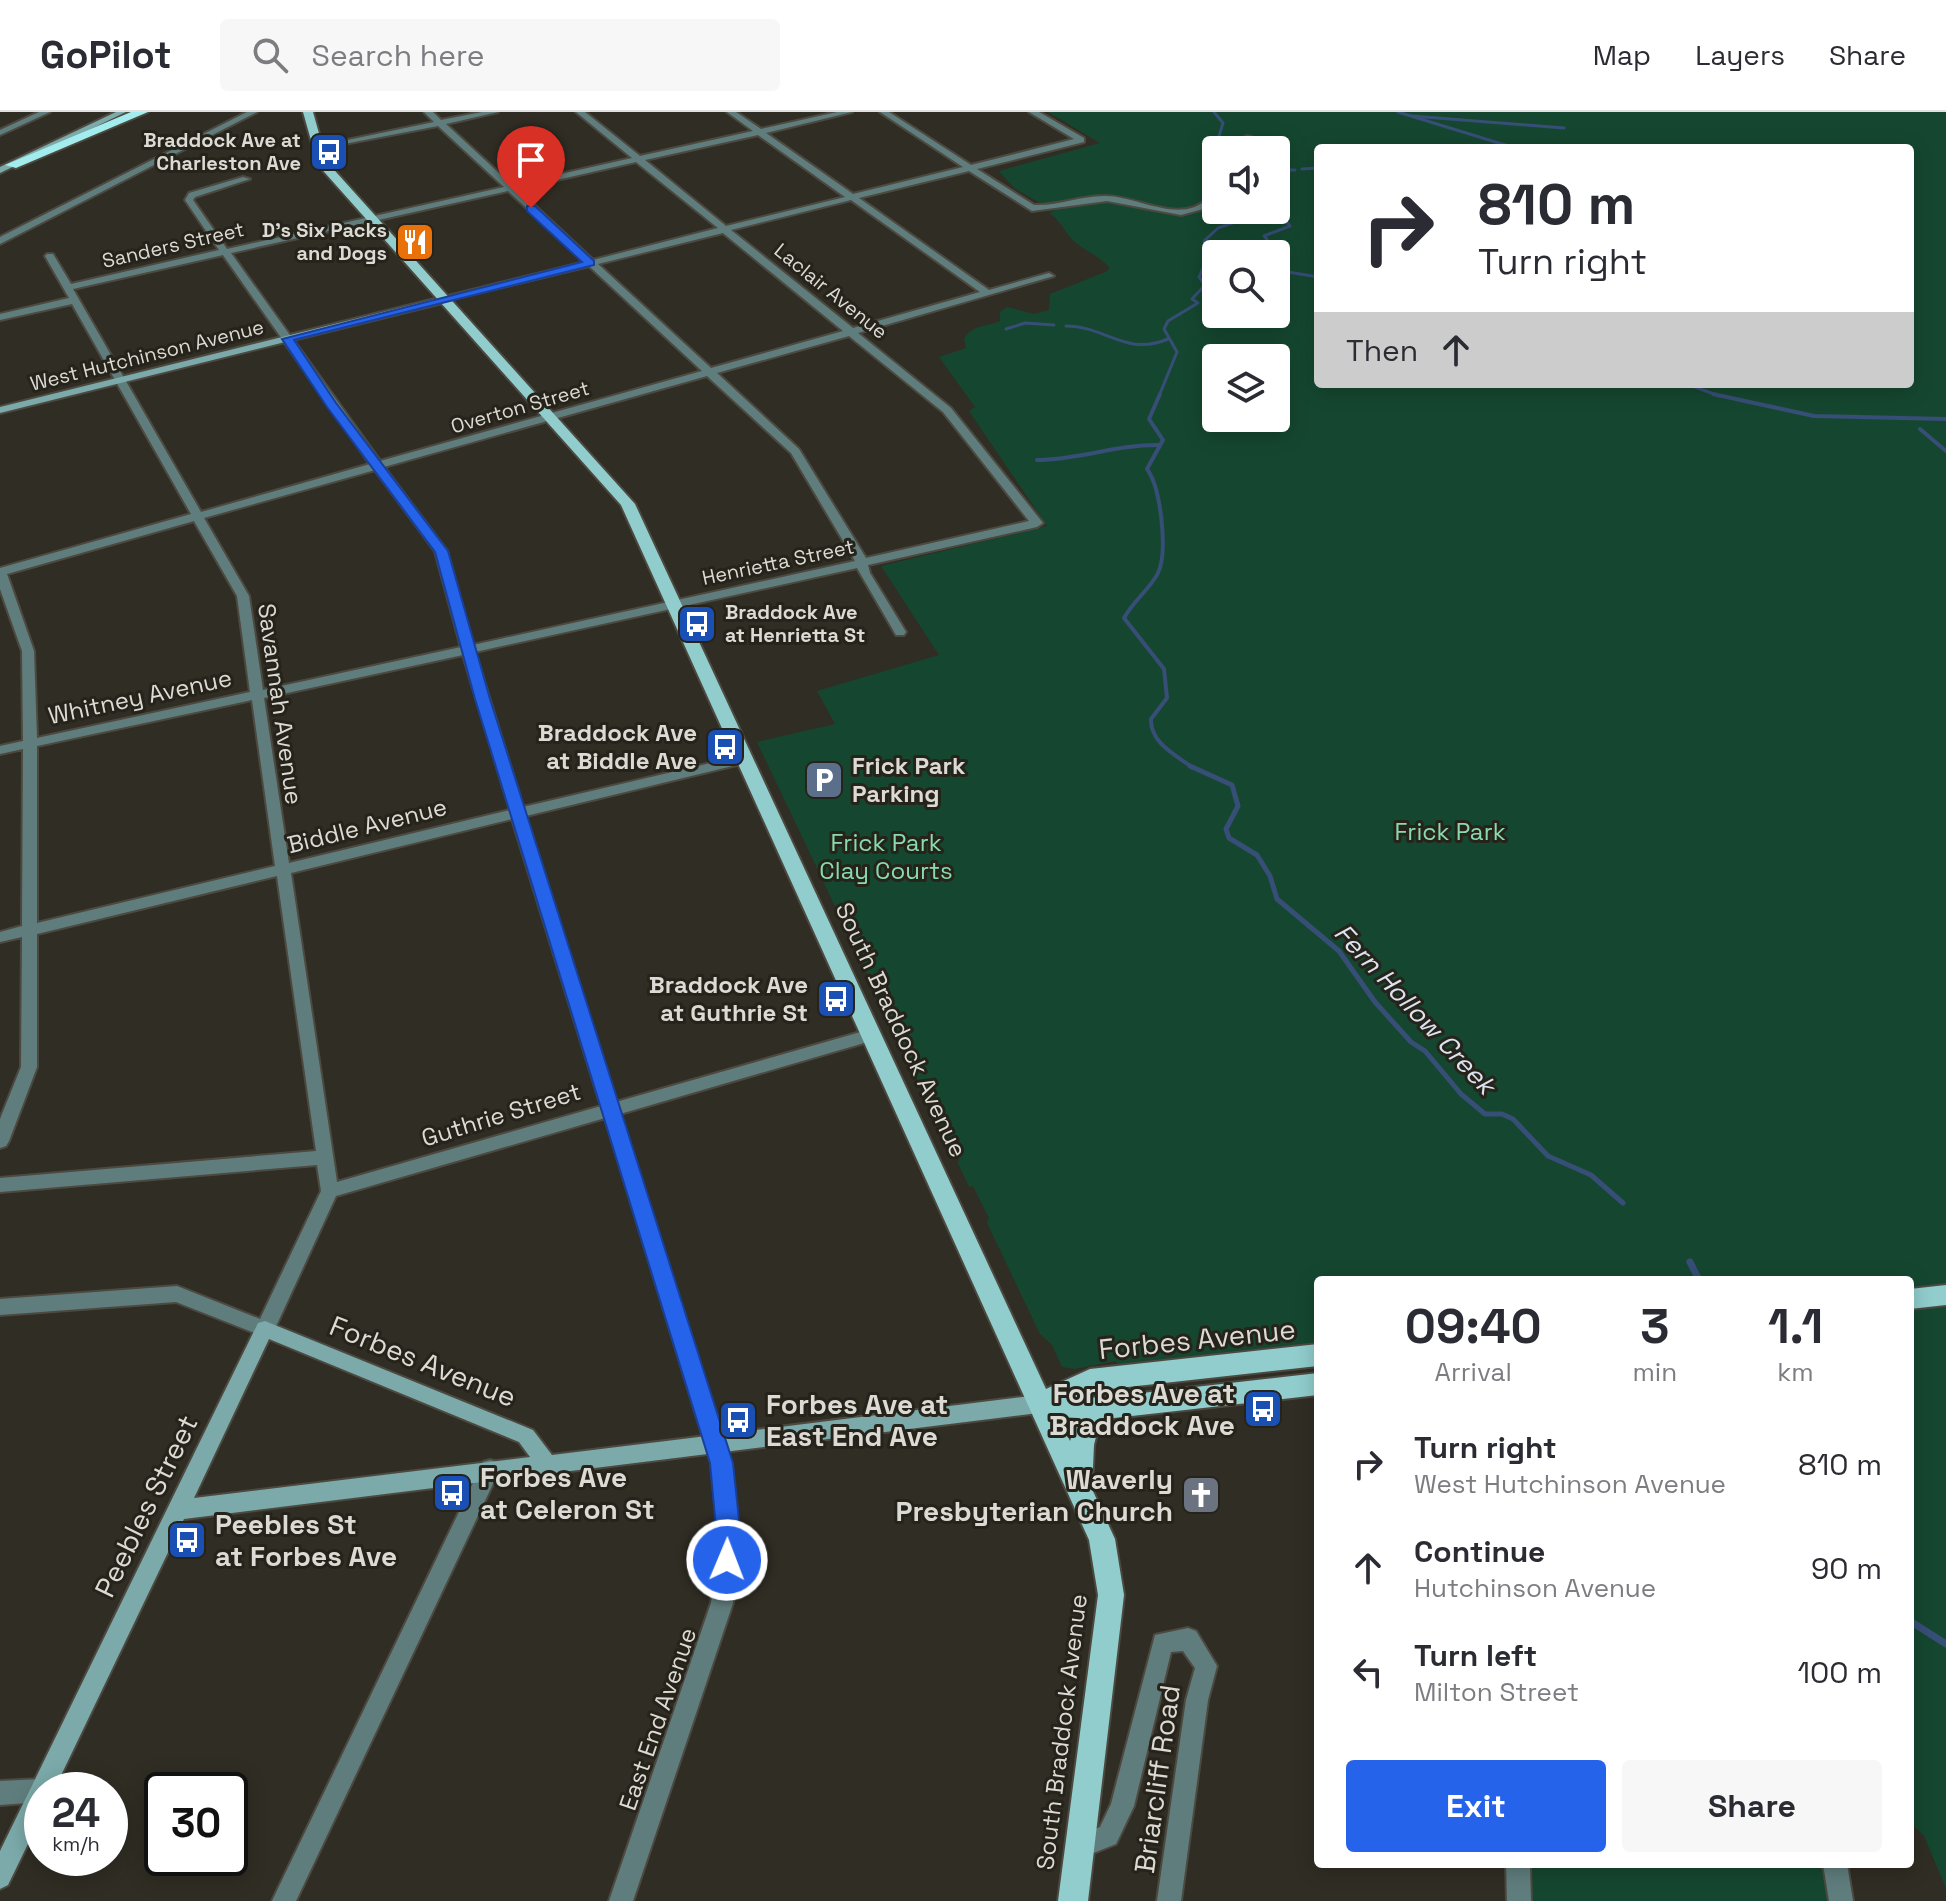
<!DOCTYPE html>
<style>
body{margin:0;font-family:"Space Grotesk",sans-serif;background:#f7f7f7;color:#2b2b33;height:100vh;display:flex;flex-direction:column;font-size:30px;white-space:nowrap}
*{box-sizing:border-box;margin:0}
p{font-size:26px;color:#7c7c81}
.icon{flex:none;width:44px;height:44px;fill:none;stroke:currentColor;stroke-width:2;stroke-linecap:round;stroke-linejoin:round}
.map{position:relative;flex:1;overflow:hidden}
.sheet{position:absolute;left:1314px;top:1164px;width:600px;height:592px;display:flex;flex-direction:column;background:#fff;border-radius:8px;box-shadow:0 4px 20px #0003}
.sheet>*{flex:none}
.guide{position:absolute;left:1314px;top:32px;width:600px;height:244px;border-radius:8px;box-shadow:0 4px 20px #0003;background:#fff;color:#2b2b33;overflow:hidden}
.buttons{position:absolute;left:1202px;top:24px;display:grid;gap:16px}
.buttons a{display:grid;place-items:center;width:88px;height:88px;border-radius:8px;background:#fff;box-shadow:0 4px 20px #0003;font-size:40px}
.speed{position:absolute;left:24px;top:1660px;display:flex;gap:16px;font-size:40px;font-weight:700;text-align:center}
.speed>*{display:grid;place-content:center;width:104px;height:104px;border-radius:50%;background:#fff;box-shadow:0 4px 20px #0003;line-height:1}
.speed small{font-size:20px;font-weight:400}
.speed .limit{border:4px solid #111;border-radius:12px;background:#fff;color:#111}
.pin{position:absolute;display:grid;place-items:center;width:68px;height:68px;color:#fff;margin:-82px -34px;border-radius:50% 50% 50% 0;rotate:-45deg;box-shadow:0 0 8px #0007}
.pin .icon{rotate:45deg}
.me{position:absolute;width:88px;margin:-44px;rotate:1deg;stroke-linejoin:round;filter:drop-shadow(0 0 6px #0008)}
.turn{display:flex;align-items:center;gap:28px;height:168px;padding:0 32px;font-size:36px}
.turn .icon{width:104px;height:104px;stroke-width:2.5}
.turn b{display:block;font-size:56px;line-height:68px}
.then{display:flex;align-items:center;height:76px;padding:0 32px;background:#0003;gap:16px;font-size:30px}
.eta{display:flex;justify-content:space-evenly;align-items:center;height:136px;text-align:center}
.eta b{font-size:48px;font-weight:700;line-height:56px}
.cta{display:flex;gap:16px;margin-top:auto;padding:16px 32px}
.cta a{flex:1;height:92px;border-radius:8px;background:#2563eb;color:#fff;font-size:32px;font-weight:700;line-height:92px;text-align:center}
.cta a+a{background:#f7f7f7;color:#2b2b33}
ul{padding:0;list-style:none}
li{display:flex;align-items:center;gap:24px;height:104px;padding:0 32px}
li div{flex:1}
li b{display:block;font-size:30px}
li em{font-style:normal}
header{display:flex;align-items:center;gap:48px;box-sizing:border-box;height:112px;padding:0 40px;background:#fff;border-bottom:2px solid #e1e1e2}
header strong{font-size:38px}
nav{display:flex;gap:44px;margin-inline-start:auto;font-size:28px}
.search{width:560px;height:72px;background:#f7f7f7;display:flex;align-items:center;gap:20px;box-sizing:border-box;padding:0 28px;border-radius:8px;color:#7c7c81;font-size:30px}
.map>svg:first-child{display:block}
</style>
<header>
<strong>GoPilot</strong>
<div class="search"><svg class="icon" aria-label="search" viewBox="0 0 24 24"><circle cx="10" cy="10" r="6"/><path d="M15 15l6 6"/></svg>Search here</div>
<nav><a>Map</a><a>Layers</a><a>Share</a></nav>
</header>
<div class="map">
<svg width="1946" height="1789" viewBox="0 0 1946 1789">
<rect width="100%" height="100%" fill="#302d24"/>
<path fill="#154730" fill-rule="evenodd" d="M1048,0H1946V1776L1924,1724L1910,1710V1168H1318V1230L1117,1252L1116,1249L1075,1257L1062,1255L1052,1233L1040,1222L987,1111L989,1106L973,1074L969,1075L957,1049L960,1048L929,992L757,630L835,612L817,579L939,543L881,454L1047,414L969,299L975,295L939,245L966,236L964,227C973,212 986,215 1000,209V200L1007,195L1034,202L1049,198L1050,182L1108,159L1109,155C1098,144 1088,140 1076,131C1065,122 1061,108 1049,101L1054,99L1014,76L999,59L1100,31ZM1318,36H1910V272H1318ZM1216,38H1276V98H1216ZM1216,142H1276V202H1216ZM1216,246H1276V306H1216Z
M1527,1752H1831L1839,1789H1528Z"/>
<g fill="none" stroke-linecap="round" stroke-linejoin="round">
<path stroke="#374e76" stroke-width="3" d="M1214,0L1223,11L1219,24L1227,31
M1398,0L1515,36
M1412,4L1564,16
M1241,35L1248,38
M1302,57L1318,56
M1278,58H1295
M1259,142L1267,127L1264,124L1290,114L1281,103L1285,95L1276,88
M1276,153L1288,160L1318,165
M1066,214C1106,214 1126,245 1168,227
M1006,217L1025,211L1054,213
M1687,272L1719,284
M1159,284L1177,240L1164,217L1168,209L1198,191L1192,187L1205,173L1199,165L1209,143L1204,129L1218,116L1269,98"/>
<path stroke="#374e76" stroke-width="4" d="M1160,282L1149,307L1163,328L1147,357C1161,376 1168,440 1158,461C1150,477 1133,489 1124,506L1164,557L1167,586L1151,607C1150,631 1176,643 1193,656
M1713,282L1814,304L1946,307
M1920,317L1946,339
M1037,348C1079,348 1118,332 1160,333"/>
<path stroke="#374e76" stroke-width="5" d="M1190,654L1232,673L1238,694L1226,717L1229,726L1257,743L1270,764L1277,787L1339,839L1375,890L1411,930L1425,939L1461,982L1485,1002H1502L1513,1007L1548,1044L1591,1063L1623,1091"/>
<path stroke="#374e76" stroke-width="7" d="M1690,1150L1699,1168
M1910,1509L1946,1532"/>
<defs>
<path id="street" d="M39,0H50L0,23V18Z
M247,0H257L0,132V125Z
M424,0H433L441,8L482,0H498L446,12L512,73L632,46L576,0H585L640,44L753,19L727,0H736L761,17L837,0H852L766,21L853,82L963,55L880,0H889L971,53L1074,27L1029,0H1039L1084,26V30L977,57L1034,93C1058,94 1080,84 1104,84C1136,83 1181,114 1208,86L1205,68L1216,61L1213,69L1215,88L1207,96L1181,103L1107,89L1032,99L969,59L859,86L989,178L1049,161L1054,164L858,221L951,296L1043,411L1037,415L868,453L870,461L906,520L904,523H896L857,456L475,540L523,695L745,643L752,647L745,651L526,704L616,990L871,917L877,919L879,923L877,927L871,929L620,1002L731,1351L739,1427L733,1491L633,1789H609L711,1491L719,1427L711,1351L605,1006L336,1084L272,1223L265,1225L176,1190L0,1203V1187L177,1174L260,1207L321,1079L317,1053L0,1080V1066L316,1039L277,764L37,822V955L9,1029L6,1034L0,1036V1007L21,955L22,825L0,830V820L22,814L23,637L0,642V634L23,629L22,539L0,477V456L191,402L72,192L0,208V202L69,186L45,144L47,142H53L71,172L219,138L185,88L189,81L243,65L250,67L195,85L193,88L227,137L504,75L438,14L318,37L314,35L434,10ZM758,23L845,85L726,114L645,48ZM636,50L718,116L593,148L517,77ZM508,79L585,150L440,186V190L589,154L702,259L380,349L231,141ZM851,88L980,180L853,216L731,118ZM723,121L843,219L711,256L598,152ZM223,143L370,352L201,400L73,177ZM849,224L943,300L1029,409L866,446L799,337L717,261ZM707,264L791,341L855,449L473,533L447,439L384,355ZM375,358L435,439L461,535L263,578L249,484L204,406ZM194,409L237,484L250,580L37,626L34,539L7,462ZM463,543L510,698L289,751L264,586ZM252,588L275,754L37,811V634ZM512,707L601,994L337,1070L291,761Z
M1247,24L1254,26L1235,38H1225Z
M490,1348L497,1350L500,1357L296,1789H272L483,1350Z
M1188,1516L1196,1519L1217,1554L1208,1588L1181,1789H1157L1186,1588L1195,1556L1183,1539L1171,1540L1134,1694L1116,1732L1081,1746L1073,1742L1069,1734L1073,1726L1100,1715L1111,1692L1155,1523Z
M40,1667L48,1671L51,1678H42V1690L0,1693V1669Z
M1506,1752H1530L1531,1789H1507Z
M1823,1752H1847L1853,1789H1829Z"/>
<path id="secondary" d="M116,0H126L0,61V55Z
M443,185L448,188L446,190L0,301V295Z
M265,1209L533,1318L552,1343L1039,1283L1046,1286L1049,1292L1046,1298L1039,1301L184,1407L54,1678H42V1703L8,1773L0,1777V1739L258,1211ZM269,1227L519,1330L530,1345L194,1386Z"/>
<path id="primary" d="M303,0H313L327,50L635,392L1046,1277L1090,1257L1318,1232V1254L1092,1279L1080,1284L1098,1286L1318,1261V1283L1105,1307L1098,1317L1094,1333L1092,1377L1115,1427L1124,1483L1088,1789H1058L1098,1483L1089,1428L621,393L318,53ZM1059,1305L1078,1306L1070,1329Z
M1946,1173V1193L1910,1197V1177Z"/>
<path id="highway" d="M131,0H148L16,56L5,53Z"/>
</defs>
<use href="#street" stroke="#4c4940" stroke-width="4"/>
<use href="#secondary" stroke="#4c4940" stroke-width="4"/>
<use href="#primary" stroke="#4c4940" stroke-width="4"/>
<use href="#highway" stroke="#4c4940" stroke-width="4"/>
<use href="#street" fill="#607d7d" fill-rule="evenodd"/>
<use href="#secondary" fill="#7caaaa" fill-rule="evenodd"/>
<use href="#primary" fill="#91cdcd" fill-rule="evenodd"/>
<use href="#highway" fill="#a3eced" fill-rule="evenodd"/>
</g>
<path fill="#2563eb" stroke="#184099" stroke-width="2" d="M527,94H535L594,149V153L294,228L336,291L448,439L490,587L733,1351L741,1427L735,1456L727,1459L718,1456L715,1448L717,1427L710,1351L475,587L435,440L327,295L282,227L582,150L527,99Z"/>
<defs>
<symbol id="bus-square" viewBox="-11 -11 22 22"><rect x="-9" y="-9" width="18" height="18" rx="4" fill="#1a4fb4" stroke="#26231a"/><path d="M-5-6H5V4H4V6H2V4H-2V6H-4V4H-5ZM-3.5-4V0h7V-4ZM-3.5 1.2v1.5H-2V1.2ZM2 1.2v1.5H3.5V1.2Z" fill="#fff"/></symbol>
<symbol id="restaurant-square" viewBox="-11 -11 22 22"><rect x="-9" y="-9" width="18" height="18" rx="4" fill="#e8710a" stroke="#26231a"/><path d="M-5-6h1v4h1v-4h1v4h1v-4h1v5L-1.5 .5V6h-2V.5L-5-1ZM5-6V6H3V1.5H1.5Q1.5-4 5-6Z" fill="#fff"/></symbol>
<symbol id="parking-square" viewBox="-11 -11 22 22"><rect x="-9" y="-9" width="18" height="18" rx="4" fill="#5c6f8a" stroke="#26231a"/><path d="M-3.5-5.5H1a3.5 3.5 0 0 1 0 7H-1V5.5H-3.5ZM-1-3.4V-.6H.8a1.4 1.4 0 0 0 0-2.8Z" fill="#fff"/></symbol>
<symbol id="church-square" viewBox="-11 -11 22 22"><rect x="-9" y="-9" width="18" height="18" rx="4" fill="#6b7280" stroke="#26231a"/><path d="M-1.2-6h2.4v3.5h3.3v2.4h-3.3V6h-2.4V-.1h-3.3v-2.4h3.3Z" fill="#fff"/></symbol>
</defs>
<g fill-rule="evenodd">
<use href="#bus-square" x="307" y="18" width="44" height="44"/>
<use href="#restaurant-square" x="393" y="108" width="44" height="44"/>
<use href="#bus-square" x="675" y="490" width="44" height="44"/>
<use href="#bus-square" x="703" y="613" width="44" height="44"/>
<use href="#parking-square" x="802" y="646" width="44" height="44"/>
<use href="#bus-square" x="814" y="865" width="44" height="44"/>
<use href="#bus-square" x="1241" y="1275" width="44" height="44"/>
<use href="#bus-square" x="716" y="1286" width="44" height="44"/>
<use href="#bus-square" x="430" y="1359" width="44" height="44"/>
<use href="#church-square" x="1179" y="1361" width="44" height="44"/>
<use href="#bus-square" x="165" y="1406" width="44" height="44"/>
</g>
<g text-anchor="middle" stroke-width="6" stroke-linejoin="round" paint-order="stroke">
<g font-size="20" font-weight="bold" fill="#dcdad4" stroke="#26231a" text-anchor="end">
<text x="301" y="35">Braddock Ave at<tspan x="301" dy="23">Charleston Ave</tspan></text>
<text x="387" y="125">D's Six Packs<tspan x="387" dy="23">and Dogs</tspan></text>
<text x="725" y="507" text-anchor="start">Braddock Ave<tspan x="725" dy="23">at Henrietta St</tspan></text>
</g>
<g font-size="20" fill="#dcdad4" stroke="#26231a">
<text transform="translate(173 133) rotate(-13)" y="7">Sanders Street</text>
<text transform="translate(831 179) rotate(39)" y="7">Laclair Avenue</text>
<text transform="translate(147 243) rotate(-14)" y="7">West Hutchinson Avenue</text>
<text transform="translate(520 295) rotate(-16)" y="7">Overton Street</text>
<text transform="translate(778 450) rotate(-12)" y="7">Henrietta Street</text>
</g>
<g font-size="24" fill="#dcdad4" stroke="#26231a">
<text transform="translate(140 585) rotate(-12)" y="8">Whitney Avenue</text>
<text transform="translate(280 592) rotate(82)" y="8">Savannah Avenue</text>
<text transform="translate(367 714) rotate(-14)" y="8">Biddle Avenue</text>
<text transform="translate(901 918) rotate(65)" y="8">South Braddock Avenue</text>
<text transform="translate(501 1003) rotate(-17)" y="8">Guthrie Street</text>
<text transform="translate(658 1607) rotate(-71)" y="8">East End Avenue</text>
<text transform="translate(1062 1620) rotate(-83)" y="8">South Braddock Avenue</text>
</g>
<g font-size="24" font-weight="bold" fill="#dcdad4" stroke="#26231a" text-anchor="end">
<text x="697" y="629">Braddock Ave<tspan x="697" dy="28">at Biddle Ave</tspan></text>
<text x="852" y="662" text-anchor="start">Frick Park<tspan x="852" dy="28">Parking</tspan></text>
<text x="808" y="881">Braddock Ave<tspan x="808" dy="28">at Guthrie St</tspan></text>
</g>
<g font-size="24" fill="#89dbaf" stroke="#26231a">
<text x="1450" y="728">Frick Park</text>
<text x="886" y="739">Frick Park<tspan x="886" dy="28">Clay Courts</tspan></text>
</g>
<g font-size="26" font-style="italic" fill="#dce4f2" stroke="#26231a">
<text transform="translate(1415 897) rotate(47)" y="9">Fern Hollow Creek</text>
</g>
<g font-size="28" fill="#dcdad4" stroke="#26231a">
<text transform="translate(1197 1227) rotate(-6)" y="10">Forbes Avenue</text>
<text transform="translate(423 1249) rotate(22)" y="10">Forbes Avenue</text>
<text transform="translate(146 1394) rotate(-64)" y="10">Peebles Street</text>
<text transform="translate(1157 1667) rotate(-82)" y="10">Briarcliff Road</text>
</g>
<g font-size="28" font-weight="bold" fill="#dcdad4" stroke="#26231a" text-anchor="start">
<text x="1235" y="1291" text-anchor="end">Forbes Ave at<tspan x="1235" dy="32">Braddock Ave</tspan></text>
<text x="766" y="1302">Forbes Ave at<tspan x="766" dy="32">East End Ave</tspan></text>
<text x="480" y="1375">Forbes Ave<tspan x="480" dy="32">at Celeron St</tspan></text>
<text x="1173" y="1377" text-anchor="end">Waverly<tspan x="1173" dy="32">Presbyterian Church</tspan></text>
<text x="215" y="1422">Peebles St<tspan x="215" dy="32">at Forbes Ave</tspan></text>
</g>
</g>
</svg>
<div class="buttons">
<a><svg class="icon" aria-label="sound" viewBox="0 0 24 24"><path d="M4 9h4l5-4v14l-5-4H4zM17 9q2 3 0 6"/></svg></a>
<a><svg class="icon" aria-label="search" viewBox="0 0 24 24"><circle cx="10" cy="10" r="6"/><path d="M15 15l6 6"/></svg></a>
<a><svg class="icon" aria-label="layers" viewBox="0 0 24 24"><path d="M12 4l9 5-9 5-9-5zM3 14l9 5 9-5"/></svg></a>
</div>
<div class="speed"><div>24<small>km/h</small></div><div class="limit">30</div></div>
<div class="pin" style="left:531px;top:96px;background:#d93025"><svg class="icon" aria-label="arrive" viewBox="0 0 24 24"><path d="M6 21V4h12l-3 4 3 4H6"/></svg></div>
<svg class="me" style="left:727px;top:1448px" viewBox="-20 -20 40 40"><circle r="17" fill="#2563eb" stroke="#fff" stroke-width="3"/><path d="M0-11L8 9 0 5-8 9z" fill="#fff"/></svg>
<div class="guide">
<div class="turn"><svg class="icon" aria-label="right" viewBox="0 0 24 24"><path d="M7 20v-9h11M14 6l5 5-5 5"/></svg><div><b>810 m</b>Turn right</div></div>
<div class="then">Then<svg class="icon" aria-label="ahead" viewBox="0 0 24 24"><path d="M12 20V5M6 11l6-6 6 6"/></svg></div>
</div>
<section class="sheet">
<div class="eta">
<div><b>09:40</b><p>Arrival</p></div>
<div><b>3</b><p>min</p></div>
<div><b>1.1</b><p>km</p></div>
</div>
<ul>
<li><svg class="icon" aria-label="right" viewBox="0 0 24 24"><path d="M7 20v-9h11M14 6l5 5-5 5"/></svg><div><b>Turn right</b><p>West Hutchinson Avenue</p></div><em>810 m</em></li>
<li><svg class="icon" aria-label="ahead" viewBox="0 0 24 24"><path d="M12 20V5M6 11l6-6 6 6"/></svg><div><b>Continue</b><p>Hutchinson Avenue</p></div><em>90 m</em></li>
<li><svg class="icon" aria-label="left" viewBox="0 0 24 24"><path d="M17 20v-9H6M10 6l-5 5 5 5"/></svg><div><b>Turn left</b><p>Milton Street</p></div><em>100 m</em></li>
</ul>
<div class="cta"><a>Exit</a><a>Share</a></div>
</section>
</div>
